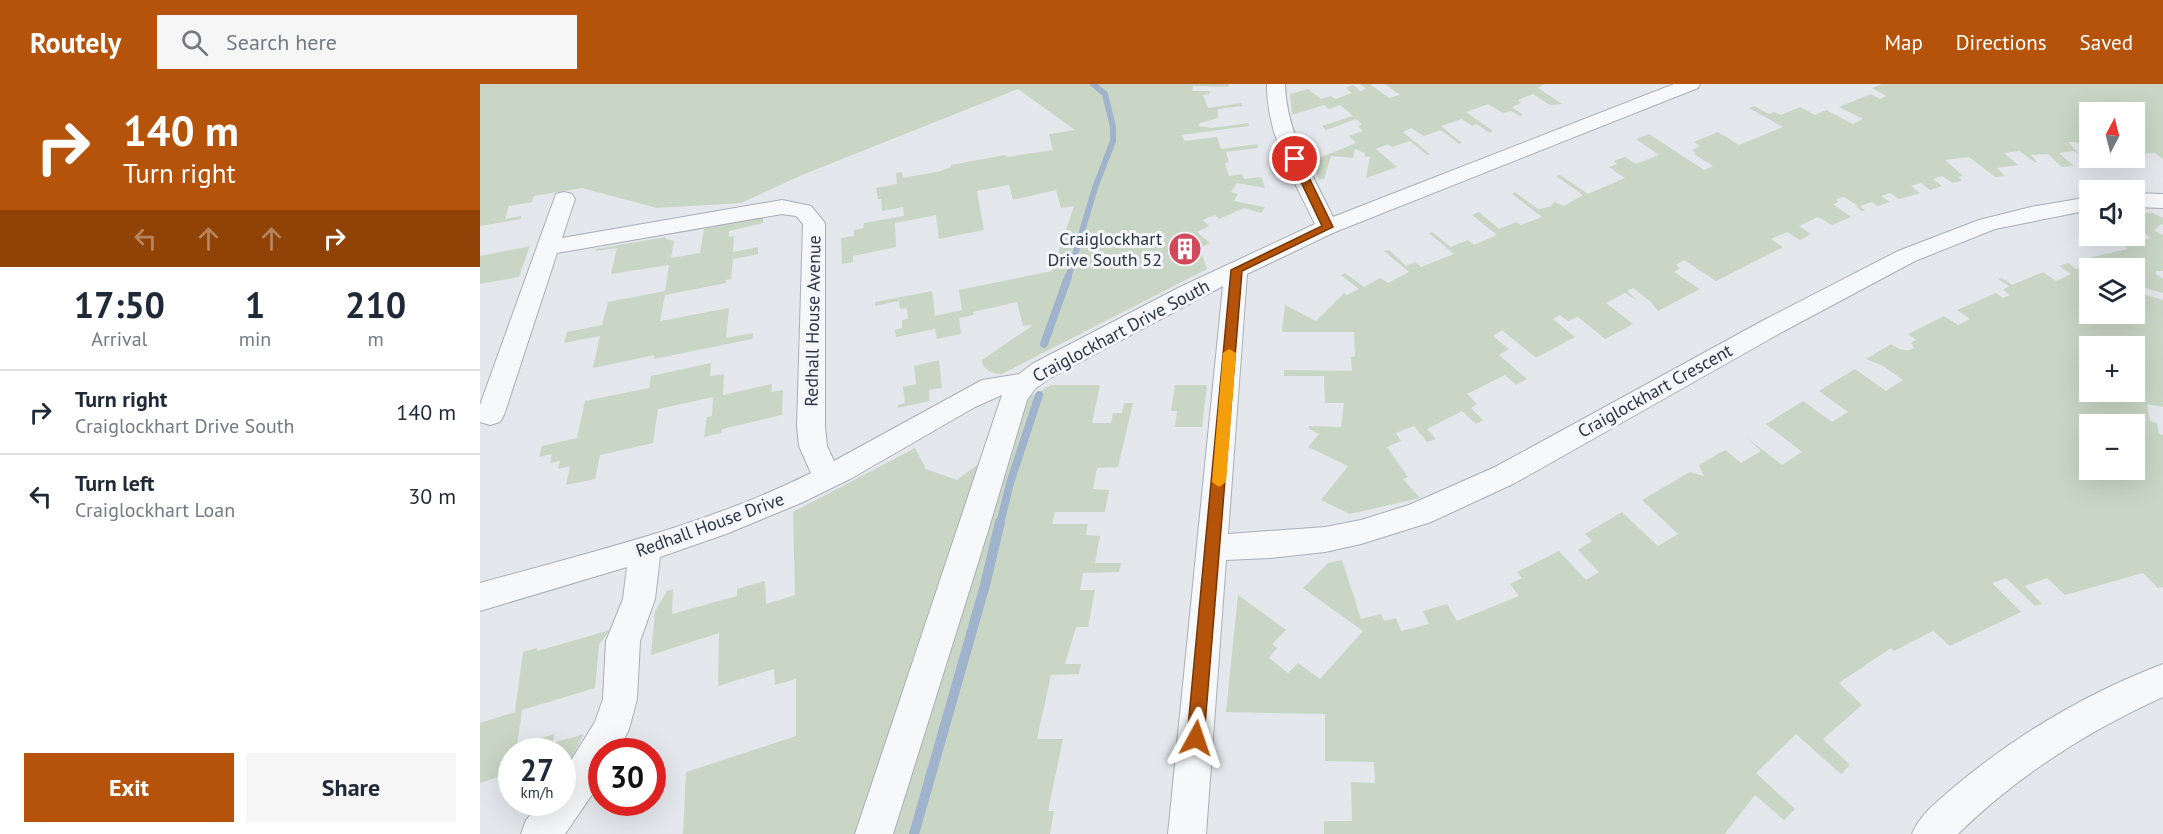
<!DOCTYPE html>
<meta charset="utf-8">
<style>
body{margin:0;font-family:"PT Sans",sans-serif;background:#f6f6f7;color:#1f2937;height:100vh;display:flex;flex-direction:column;font-size:22px;white-space:nowrap}
*{box-sizing:border-box;margin:0}
p{font-size:20px;color:#747a83}
.icon{flex:none;width:33px;height:33px;fill:none;stroke:currentColor;stroke-width:2;stroke-linecap:round;stroke-linejoin:round}
.map{position:relative;flex:1;overflow:hidden}
.side{display:flex;flex-direction:column;background:#fff;width:480px}
.side>*{flex:none}
.top-card{background:#b45309;color:#fff;overflow:hidden}
.needle{width:39px;rotate:7deg}
.controls{position:absolute;left:1599px;top:18px;display:grid;gap:12px}
.controls a{display:grid;place-items:center;width:66px;height:66px;border-radius:0px;background:#fff;box-shadow:0 6px 24px #0002;font-size:30px}
.speed{position:absolute;left:18px;top:654px;display:flex;gap:12px;font-size:30px;font-weight:700;text-align:center}
.speed>*{display:grid;place-content:center;width:78px;height:78px;border-radius:50%;background:#fff;box-shadow:0 6px 24px #0002;line-height:1}
.speed small{font-size:15px;font-weight:400}
.speed .limit{border:9px solid #d22;background:#fff;color:#111}
.pin{position:absolute;display:grid;place-items:center;width:51px;height:51px;color:#fff;margin:-26px;border:3px solid #fff;border-radius:50%;box-shadow:0 2px 6px #0007}
.me{position:absolute;width:66px;margin:-33px;rotate:5deg;stroke-linejoin:round;filter:drop-shadow(0 0 4px #0008)}
.turn{display:flex;align-items:center;gap:21px;height:126px;padding:0 24px;font-size:27px}
.turn .icon{width:78px;height:78px;stroke-width:2.5}
.turn b{display:block;font-size:42px;line-height:51px}
.lanes{display:flex;align-items:center;height:57px;padding:0 24px;background:#0003;justify-content:center;gap:30px;direction:ltr}
.lanes .off{opacity:.35}
.eta{display:flex;justify-content:space-evenly;align-items:center;height:102px;text-align:center}
.eta b{font-size:36px;font-weight:600;line-height:42px}
.button{display:flex;gap:12px;margin-top:auto;padding:12px 24px}
.button a{flex:1;height:69px;border-radius:0px;background:#b45309;color:#fff;font-size:24px;font-weight:600;line-height:69px;text-align:center}
.button a+a{background:#f6f6f7;color:#1f2937}
ul{padding:0;list-style:none}
li{display:flex;align-items:center;gap:18px;height:84px;padding:0 24px;border-top:2px solid #e0e1e3}
li div{flex:1}
li b{display:block;font-size:22px}
li em{font-style:normal}
header{display:flex;align-items:center;gap:36px;box-sizing:border-box;height:84px;padding:0 30px;background:#b45309;color:#fff}
header strong{font-size:28px}
nav{display:flex;gap:33px;margin-inline-start:auto;font-size:21px}
.search{width:420px;height:54px;background:#f6f6f7;display:flex;align-items:center;gap:15px;box-sizing:border-box;padding:0 21px;border-radius:0px;color:#747a83;font-size:22px}
main{display:flex;flex:1;min-height:0}
.map>svg:first-child{display:block}
</style>
<header>
<strong>Routely</strong>
<div class="search"><svg class="icon" aria-label="search" viewBox="0 0 24 24"><circle cx="10" cy="10" r="6"/><path d="M15 15l6 6"/></svg>Search here</div>
<nav><a>Map</a><a>Directions</a><a>Saved</a></nav>
</header>
<main>
<section class="side">
<div class="top-card">
<div class="turn"><svg class="icon" aria-label="right" viewBox="0 0 24 24"><path d="M7 20v-9h11M14 6l5 5-5 5"/></svg><div><b>140 m</b>Turn right</div></div>
<div class="lanes"><svg class="icon off" aria-label="left" viewBox="0 0 24 24"><path d="M17 20v-9H6M10 6l-5 5 5 5"/></svg><svg class="icon off" aria-label="ahead" viewBox="0 0 24 24"><path d="M12 20V5M6 11l6-6 6 6"/></svg><svg class="icon off" aria-label="ahead" viewBox="0 0 24 24"><path d="M12 20V5M6 11l6-6 6 6"/></svg><svg class="icon" aria-label="right" viewBox="0 0 24 24"><path d="M7 20v-9h11M14 6l5 5-5 5"/></svg></div>
</div>
<div class="eta">
<div><b>17:50</b><p>Arrival</p></div>
<div><b>1</b><p>min</p></div>
<div><b>210</b><p>m</p></div>
</div>
<ul>
<li><svg class="icon" aria-label="right" viewBox="0 0 24 24"><path d="M7 20v-9h11M14 6l5 5-5 5"/></svg><div><b>Turn right</b><p>Craiglockhart Drive South</p></div><em>140 m</em></li>
<li><svg class="icon" aria-label="left" viewBox="0 0 24 24"><path d="M17 20v-9H6M10 6l-5 5 5 5"/></svg><div><b>Turn left</b><p>Craiglockhart Loan</p></div><em>30 m</em></li>
</ul>
<div class="button"><a>Exit</a><a>Share</a></div>
</section>
<div class="map">
<svg width="1683" height="750" viewBox="0 0 1683 750">
<rect width="100%" height="100%" fill="#e4e7ec"/>
<path fill="#c9d6c5" fill-rule="evenodd" d="M0,0H749L748,3L713,2L712,7H730L729,10L723,11L728,24L761,19L763,22L738,25V34L720,39L718,42L732,44L768,39L769,42L701,51L705,57L737,53L741,65L777,60L778,64L746,68L749,78L745,79L749,92L762,90L764,95L781,93L785,104L757,99L751,108L758,110L754,117L785,123L781,129L764,124L739,135L735,131L723,136L729,142L717,148L730,159L720,164L727,185L522,290C513,290 502,286 502,276L553,241L543,242L537,218L493,228L494,231L479,234L481,250L457,255L455,245L416,253L415,246L422,244V236L428,235L427,224L420,225L419,217L395,222V218L452,207L455,232L482,226L479,206L572,187L594,122L581,124L576,106L533,116L529,101L497,107L504,146L459,155L456,131L415,139L416,163L373,172V178L362,180L361,154L374,152V146L383,144L384,139L424,132L423,123L402,127L401,115H398L396,104L417,100L416,89L422,88L423,94L461,87L471,83V81L525,71L526,73L573,66L569,50L595,46L538,5L322,91L261,119L177,124L102,104L54,112L52,118L29,122L25,135L41,132V135L0,142Z
M880,0H890L909,14L920,11L905,0H1064L1058,4L1082,20L1070,21L1053,10L1038,16L1041,19L1032,23L1043,31L1040,32L1031,27L1023,29L1008,20L986,28L1013,47L1009,49L997,40L992,42L982,35L961,42L982,59L979,60L961,46L944,52L931,44L923,48L950,70L947,71L930,57L912,63L908,60L896,65L917,83L886,94L890,73L884,72L885,69L875,65L873,74L851,72L844,95L839,96L832,77L876,59L869,52L883,47L878,42L882,40L876,35L846,46L842,42L873,32L860,21L849,25L844,21L812,31L810,10L828,5L841,15L851,12L855,15L872,9L866,4L873,1L880,7L886,5Z
M1402,0H1683V75L1675,69L1655,70L1654,28H1610L1609,64H1603L1596,58H1588L1600,71L1594,67L1579,69L1594,82L1582,83L1568,70L1551,71L1557,78H1554L1540,67L1524,69L1538,81L1517,84L1525,92L1515,93L1489,73L1465,76L1483,92L1478,93L1482,97L1473,99L1462,92L1453,95L1462,102L1450,106L1441,99L1431,102L1440,109L1419,115L1410,109L1401,112L1410,118L1398,122L1392,118L1380,122L1385,126L1382,127L1376,123L1378,122L1364,113L1356,115L1358,118L1353,120L1371,133L1352,141L1338,133L1319,142L1331,150L1320,156L1307,148L1291,155L1303,163L1236,197L1204,176L1196,181L1200,184L1194,188L1220,205L1178,227L1171,218L1153,204L1147,207L1158,217L1145,209L1126,219L1153,240L1125,255L1098,233L1088,237L1080,231L1073,235L1095,253L1056,274L1022,246L1013,252L1029,265L1019,271L1047,295L1036,301L1025,291L987,310L997,320L991,324L1003,336L996,340L982,327L947,345L956,355L947,358L934,342L916,349L921,357L907,363L928,393L923,395L940,414L870,430L841,416L868,382L828,363L839,350L829,345V342L861,343L864,319H845L844,292H804V286L872,287L871,273L875,272L874,248H802L805,221L836,237L864,209L867,211L879,205L861,191L865,189L884,203L900,194L908,199L929,188L904,167L909,166L926,182L935,178L941,183L974,170L949,149L952,148L971,163L988,156L994,161L1017,151L992,131L999,128L1019,145L1036,138L1041,141L1062,133L1032,110L1035,108L1058,125L1069,123L1075,118L1084,122L1103,111L1076,92L1080,91L1108,110L1145,94L1129,83L1137,80L1134,77L1145,73L1156,80L1179,71L1156,55L1169,50L1224,86L1233,82L1214,70L1216,69L1212,66L1220,62L1214,58L1238,48L1259,61L1303,43L1269,24L1274,22L1289,30L1294,28L1301,31L1320,23L1335,31L1346,26L1373,40L1383,35L1359,23L1391,10L1400,15L1406,12L1392,4Z
M1655,129H1672L1683,134V141L1681,140L1674,147L1683,151V187H1676V190L1683,195V209L1655,201L1654,184H1610V230H1654L1655,208L1683,216V323L1667,320L1670,337L1677,339L1679,350L1683,351V503L1678,504L1663,489L1585,511L1567,494L1545,502L1562,520L1555,522L1526,494L1512,499L1541,528L1470,562L1453,547L1414,567L1411,564L1359,599L1382,621L1343,655L1370,681L1361,690L1316,650L1276,689L1315,725L1304,736L1275,711L1245,750H844V737H872L871,698L895,699L894,678L845,677V630L746,628L758,511L806,546L792,560L797,564L789,574L808,589L818,579L840,595L883,547L823,504L848,479L862,476L881,535L901,530L904,537L916,534L921,547L949,540L943,527L967,520L977,537L1039,512L1030,500L1042,494L1037,488L1079,467L1106,496L1119,488L1098,466L1112,457L1105,450L1142,428L1178,462L1198,450L1162,416L1210,388L1224,392L1219,381L1245,366L1261,379L1281,367L1266,353L1302,381L1322,368L1286,340L1323,317L1352,338L1368,328L1339,307L1375,285L1406,307L1423,296L1403,282L1386,275L1411,260C1419,265 1426,269 1434,264L1431,259L1436,256L1428,250L1464,232L1478,241L1490,235L1477,226L1516,209L1523,214L1530,211L1523,206L1529,202L1518,195L1522,194L1532,201L1563,188L1576,197L1591,190L1579,182L1588,179L1596,185L1613,182L1604,175L1648,165L1635,155L1645,153L1653,158L1671,154L1655,142ZM1610,262H1654V308H1610ZM1654,340V386H1610V340Z
M283,134V139L249,147V153L254,152L253,168L278,163V170L253,175L251,195L246,196V199L185,211L180,237L249,224L246,254L273,249L272,255L174,275V271L113,284L120,252L84,259L87,248L122,241L128,218L185,207L189,181L131,190L137,164L116,167V165L185,153L186,155L194,157L191,174L220,169L224,145Z
M50,162L39,193L0,200V172Z
M459,276L462,304L449,306V317L418,324V321L425,319L423,303L436,300L434,282Z
M231,279L230,292L244,290L243,311L292,300L291,308L303,306L302,331L242,345L241,349L224,353L227,333L232,332L233,313L178,325L173,359L120,371L115,395L86,401L90,382L78,385L80,377L70,379L72,370L59,373L62,362L97,354L105,317L169,304L171,292Z
M571,301H620L612,339H631L633,329H642L644,319H653L638,383L617,384L613,405L629,406L625,428H575L572,440H608L606,451L620,452L615,479H641L639,488L603,489L600,506H615L608,543H596L585,580H601L599,590L571,591L557,655H583L568,727H574L570,750H203L206,688L316,652V595L295,601L294,585L238,602L239,549L171,571L175,527L187,507L193,505L192,530L257,512V505L285,497L286,520L315,511L313,428L435,364L446,385L477,396L525,360L545,315Z
M695,301H727L722,343H695L697,327H691Z
M130,546L119,561L115,604L42,626L37,662L74,650L73,659L104,650L83,690L82,668H32L31,689L0,699V639L35,628L43,568L57,564V567Z"/>
<g fill="none" stroke-linecap="round" stroke-linejoin="round">
<path stroke="#9fb4cc" stroke-width="6" d="M588,194L615,104L633,57V43L625,10L613,0"/>
<path stroke="#9fb4cc" stroke-width="8" d="M564,260L588,193
M520,440L530,399L559,311"/>
<path stroke="#9fb4cc" stroke-width="10" d="M434,750L505,501L520,438"/>
<defs>
<path id="minor" d="M787,0H805C806,48 833,91 853,133L1194,0H1220L1218,4L855,148L767,190L748,450L845,443L881,436L929,421L1015,383L1284,236L1418,167L1499,136L1551,123L1610,113V126L1515,145L1435,177L1302,248L1035,399L951,438L881,460L845,468L789,474L746,476L726,750H688L743,202L570,294L555,305L547,316L508,447L413,750H375L522,311L495,323L372,394L321,419L246,450L180,473L175,515L160,557L157,615L149,645L138,668H122V696L85,750H41L46,736L62,718H82V691L115,638L123,615L126,557L143,515L147,483L0,527V499C111,468 227,441 331,389L319,362L317,342L323,140L316,132L302,130L77,169L24,331L20,338L10,341L0,338V321L76,110L84,108L92,110L95,115L82,154L302,116L331,122L345,139V342L347,362L354,377L502,296L539,290L552,280L700,203L835,140C814,96 786,50 787,0Z
M1654,109L1683,110V124L1654,123Z
M1683,580V613C1608,647 1537,692 1478,750H1432C1440,730 1458,717 1474,703C1536,651 1607,609 1683,580Z"/>
</defs>
<use href="#minor" stroke="#a9aeb7" stroke-width="2"/>
<use href="#minor" fill="#f7f8fa" fill-rule="evenodd"/>
</g>
<path fill="#b45309" stroke="#753606" stroke-width="1.5" d="M815,72L820,75L853,143L762,187L724,654L722,660L716,663L709,660L707,654L751,186L842,142L810,75Z"/>
<path fill="#f59e0b" d="M749,265L756,269L746,398L739,403L732,398L743,269Z"/>
<defs>
<symbol id="building-disc" viewBox="-11 -11 22 22"><circle r="9.5" fill="#d1495b" stroke="#f4f6f9"/><path d="M-4-6H4V6H1V3H-1V6H-4ZM-2.5-4.3h1.7v1.8h-1.7ZM.8-4.3h1.7v1.8H.8ZM-2.5-1h1.7V.8h-1.7ZM.8-1h1.7V.8H.8Z" fill="#fff"/></symbol>
</defs>
<g fill-rule="evenodd">
<use href="#building-disc" x="686" y="146" width="38" height="38"/>
</g>
<g text-anchor="middle" stroke-width="6" stroke-linejoin="round" paint-order="stroke">
<g font-size="18" fill="#2b3445" stroke="#f4f6f9" text-anchor="end">
<text x="682" y="161">Craiglockhart<tspan x="682" dy="21">Drive South 52</tspan></text>
</g>
<g font-size="18" fill="#2b3445" stroke="#f4f6f9">
<text transform="translate(333 237) rotate(-89)" y="6">Redhall House Avenue</text>
<text transform="translate(641 247) rotate(-28)" y="6">Craiglockhart Drive South</text>
<text transform="translate(1175 307) rotate(-29)" y="6">Craiglockhart Crescent</text>
<text transform="translate(230 441) rotate(-20)" y="6">Redhall House Drive</text>
</g>
</g>
</svg>
<div class="controls">
<a><svg class="needle" viewBox="-14 -14 28 28"><path d="M0-13l5 13h-10z" fill="#e53935"/><path d="M0 13l5-13h-10z" fill="#747a83"/></svg></a>
<a><svg class="icon" aria-label="sound" viewBox="0 0 24 24"><path d="M4 9h4l5-4v14l-5-4H4zM17 9q2 3 0 6"/></svg></a>
<a><svg class="icon" aria-label="layers" viewBox="0 0 24 24"><path d="M12 4l9 5-9 5-9-5zM3 14l9 5 9-5"/></svg></a>
<a>+</a>
<a>−</a>
</div>
<div class="speed"><div>27<small>km/h</small></div><div class="limit">30</div></div>
<div class="pin" style="left:815px;top:75px;background:#d93025"><svg class="icon" aria-label="arrive" viewBox="0 0 24 24"><path d="M6 21V4h12l-3 4 3 4H6"/></svg></div>
<svg class="me" style="left:716px;top:654px" viewBox="-20 -20 40 40"><path d="M0-17L14 15 0 8-14 15z" fill="#b45309" stroke="#fff" stroke-width="4"/></svg>
</div>
</main>
